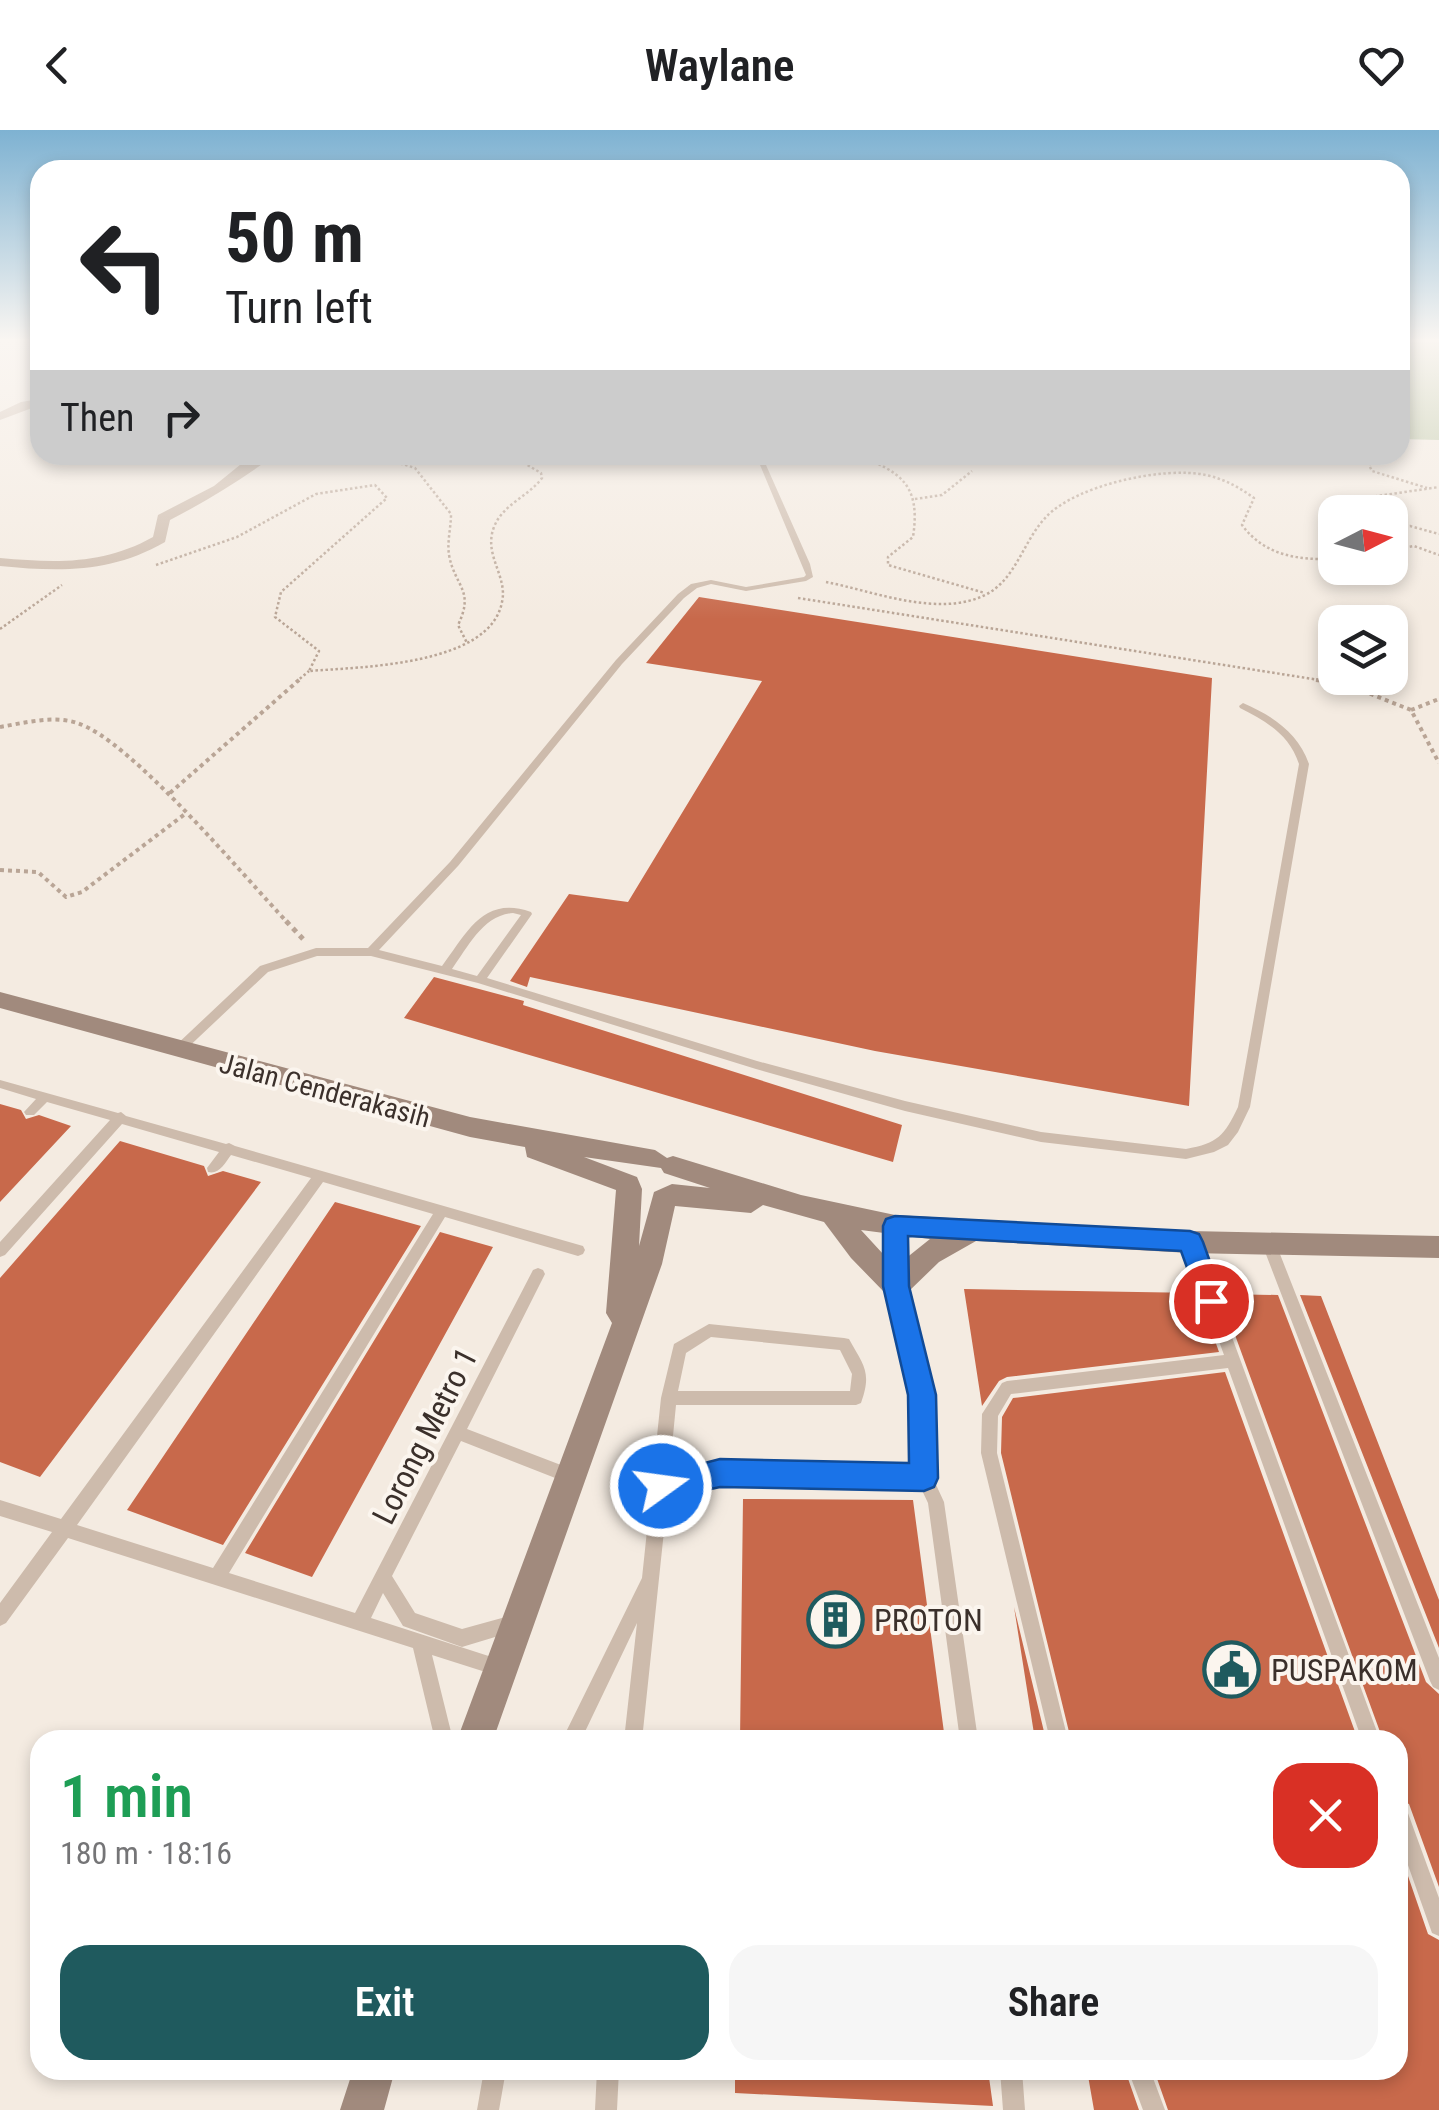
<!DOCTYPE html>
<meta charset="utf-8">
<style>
body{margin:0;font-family:"Roboto Condensed",sans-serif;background:#f6f6f6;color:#202124;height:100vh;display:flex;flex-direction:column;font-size:38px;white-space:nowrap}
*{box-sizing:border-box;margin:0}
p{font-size:32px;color:#757577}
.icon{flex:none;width:55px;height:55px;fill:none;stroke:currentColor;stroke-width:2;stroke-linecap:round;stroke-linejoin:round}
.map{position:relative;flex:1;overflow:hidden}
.sheet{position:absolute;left:30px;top:1600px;width:1378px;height:350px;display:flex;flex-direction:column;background:#fff;border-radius:30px;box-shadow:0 5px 15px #0003}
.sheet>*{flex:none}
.top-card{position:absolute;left:30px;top:30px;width:1380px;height:305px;border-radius:30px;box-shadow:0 5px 15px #0003;background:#fff;color:#202124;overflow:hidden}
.needle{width:65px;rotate:84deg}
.controls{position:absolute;left:1318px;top:365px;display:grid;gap:20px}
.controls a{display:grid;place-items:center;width:90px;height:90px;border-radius:20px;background:#fff;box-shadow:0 5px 15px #0003;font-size:50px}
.pin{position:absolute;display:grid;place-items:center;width:85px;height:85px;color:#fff;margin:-42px;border:5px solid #fff;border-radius:50%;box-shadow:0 2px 10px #0007}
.me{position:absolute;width:110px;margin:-55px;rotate:76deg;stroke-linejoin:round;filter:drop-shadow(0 0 8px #0008)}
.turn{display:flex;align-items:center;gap:35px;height:210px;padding:0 30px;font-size:45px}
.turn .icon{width:130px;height:130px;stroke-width:2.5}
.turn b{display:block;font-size:70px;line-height:85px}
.then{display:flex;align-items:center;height:95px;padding:0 30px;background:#0003;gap:20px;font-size:38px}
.round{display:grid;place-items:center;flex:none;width:105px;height:105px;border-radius:30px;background:#f6f6f6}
.overview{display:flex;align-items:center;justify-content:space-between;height:170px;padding:0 30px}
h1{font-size:60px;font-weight:600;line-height:75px;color:#1e9e55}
.cta{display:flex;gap:20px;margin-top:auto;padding:20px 30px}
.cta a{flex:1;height:115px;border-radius:30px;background:#1f5a5e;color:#fff;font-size:40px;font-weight:600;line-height:115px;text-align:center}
.cta a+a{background:#f6f6f6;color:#202124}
header{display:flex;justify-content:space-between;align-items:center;height:130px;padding:0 30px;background:#fff;font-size:45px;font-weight:600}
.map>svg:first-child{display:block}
</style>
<header><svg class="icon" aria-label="back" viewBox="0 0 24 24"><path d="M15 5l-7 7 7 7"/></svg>Waylane<svg class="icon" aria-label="heart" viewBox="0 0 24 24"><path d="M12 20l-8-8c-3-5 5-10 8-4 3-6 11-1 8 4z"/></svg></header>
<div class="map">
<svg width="1439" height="1980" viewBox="0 0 1439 1980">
<rect width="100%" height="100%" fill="#f4ebe1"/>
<path fill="#b8c4a0" d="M1400,212H1439V310L1400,309Z"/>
<path fill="#c8694b" d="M699,467L1212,548L1189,976L875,921L530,847L527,857L510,851L569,764L628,772L762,551L646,533Z
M434,847L524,871L523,875L902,995L893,1032L404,888Z
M0,974L21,980L26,989L39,985L71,996L0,1072Z
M120,1011L204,1036L208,1046L223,1041L261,1052L40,1347L0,1332V1148Z
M335,1072L421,1096L223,1415L127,1380Z
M440,1102L493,1117L312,1447L245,1423Z
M964,1159L1198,1163L1219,1222L1007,1247L999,1251L982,1276Z
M1220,1164L1278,1165L1426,1552L1439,1564V1757L1409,1674L1398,1670V1610H1383Z
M1300,1165L1321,1166L1439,1470V1518Z
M1225,1242L1358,1610H1071L1001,1323L1002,1287L1013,1268Z
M743,1369L913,1370L945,1610H740Z
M1014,1477L1046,1610H1035Z
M1398,1717L1428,1804L1439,1810V1980H1168L1154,1940H1398Z
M735,1940H988L993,1976L735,1963Z
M1087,1940H1125L1139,1980H1094Z"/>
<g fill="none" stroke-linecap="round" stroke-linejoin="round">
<path stroke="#b9a596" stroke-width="2.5" stroke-dasharray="2.5 2.5" stroke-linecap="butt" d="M855,325C901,341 921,355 913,407L888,427V435L985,463
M1377,325L1369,335L1372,341L1427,358
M386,329L415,338L451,384C451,398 447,411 449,425C455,457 475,460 458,495L467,513
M915,369L942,365L972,341
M1342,382L1345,373L1357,369L1439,357
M1390,399L1410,396L1439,404
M1390,420L1414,416L1439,425
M156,435L237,407L316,364L375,355L387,368L281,462L275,487L319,521L309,541C359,537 490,536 502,472C508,446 483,425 494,397C503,374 528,367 542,348L541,343L510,325
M826,452C873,461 938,488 985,465C1016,450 1023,411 1046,387C1076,355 1164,336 1206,345C1224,349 1239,357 1254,368L1242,395C1265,426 1298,430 1335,429
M798,468L1332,552
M0,499L62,455
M296,552L309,541"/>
<path stroke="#b9a596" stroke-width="4" stroke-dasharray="4 4" stroke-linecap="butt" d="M1316,550L1348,555L1411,580L1439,633
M1411,580L1439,569
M0,597C24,593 53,585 77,593C130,609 245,748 288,793
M170,663L299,550
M0,740L38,742L66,767L82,762L185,684"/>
<path stroke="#b9a596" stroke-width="5" stroke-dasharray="5 5" stroke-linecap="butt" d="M286,791L303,809"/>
<path fill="#cdbbac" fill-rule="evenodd" d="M763,333L766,335L810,434L813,447L806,451L746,461L711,454L697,458L684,468L622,534L458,736L379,820L442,836C467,803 483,765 531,782L532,784L487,848L757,931L905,971L1041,1002L1186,1019C1218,1013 1224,1006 1238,977L1299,634C1289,604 1267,592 1240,578L1239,576L1243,573C1273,586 1298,603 1309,634L1250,977L1238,1002L1228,1015L1214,1022L1186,1029L1041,1012L905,981L756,939L478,853L371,826H317L268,842L181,924H173L171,921L173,918L260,836L316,818H368L450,732L616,530L678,464L691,454L711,450L746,457L804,447L806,445L760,335ZM513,783L521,785L477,846L452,839C468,817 483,785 513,783Z
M0,950L118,983L121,982L126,986L226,1014L229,1013L235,1016L583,1116L585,1120L583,1124L578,1126L445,1087L229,1443L355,1483L533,1140L538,1138L543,1140L545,1144L467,1299L574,1340L576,1345L574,1350L568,1353L461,1311L392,1446L415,1483L462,1499L516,1484L522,1487L525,1493L522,1499L462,1517L403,1496L383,1463L371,1488L504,1531L507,1537L504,1543L498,1546L432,1525L453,1610H435L413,1518L68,1408L6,1493L0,1496V1473L52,1402L0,1386V1370L61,1389L311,1048L231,1025C225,1033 219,1045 208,1042L207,1038L219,1022L122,994L5,1125L0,1127V1112L110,990L47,972L34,985H26L24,982L36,969L0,958ZM323,1052L433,1084L213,1438L77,1395Z
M895,1091L900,1092L902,1096L903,1156L930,1265L932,1346L944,1372L978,1610H960L928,1373L919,1354L720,1351L668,1363L642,1610H624L637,1493L581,1610H562L642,1448L661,1268L674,1214L709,1194L844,1208L849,1209C864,1236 872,1242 861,1273L856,1275H676L669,1347L720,1335L916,1339L914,1265L889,1156L888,1096L890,1092ZM711,1207L840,1220L852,1244L850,1261H678L686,1223Z
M1190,1106L1195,1108L1197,1112L1380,1610H1362L1228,1238L1011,1264L998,1286L997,1323L1068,1610H1050L981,1323L982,1284L1002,1253L1007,1251L1224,1225L1183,1112L1185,1108Z
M1269,1108L1274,1110L1276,1114L1439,1528V1560L1433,1557L1430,1551L1262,1114L1264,1110Z
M1398,1673L1405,1675L1439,1768V1806L1432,1803L1398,1707Z
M484,1940H506L499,1980H477Z
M597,1940H619L617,1980H595Z
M1000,1940H1022L1025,1980H1003Z
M1128,1940H1150L1165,1980H1143Z"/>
<path fill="#cdbbac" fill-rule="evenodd" d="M40,269V275L0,290V282L21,272Z
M258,325H275C242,349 207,371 170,390L165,412C111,443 61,442 0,436V428C56,433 103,435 153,407L158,385L214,356L246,330Z"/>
<path fill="#a18a7d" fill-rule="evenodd" d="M0,862L470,987L655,1020L667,1028L673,1026L801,1065L895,1085L1190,1101L1439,1106V1128L1190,1123L976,1111L939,1132L906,1164L896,1168L886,1164L851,1128L824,1092L763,1075L751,1083L675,1076L662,1134L493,1610H457L612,1193L606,1183L616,1060L527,1027L525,1017L470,1007L0,878ZM584,1027L661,1038L664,1043L710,1058L672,1054L654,1062L639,1116L642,1059L637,1047ZM861,1100L930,1109L895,1137Z
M353,1940H395L384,1980H340Z"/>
</g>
<linearGradient id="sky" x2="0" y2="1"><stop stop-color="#7eb2d2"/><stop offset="0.43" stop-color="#faf6f2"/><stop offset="1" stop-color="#faf6f2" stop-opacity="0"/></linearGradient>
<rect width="1439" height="489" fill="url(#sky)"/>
<path fill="#1a73e8" stroke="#114b97" stroke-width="2.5" d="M895,1086L1190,1101L1199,1104L1203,1112L1224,1171L1220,1179L1211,1182L1202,1179L1181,1121L908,1106L909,1156L936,1265L938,1348L934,1357L924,1361L720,1357L661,1370L650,1366L646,1356L650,1347L720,1329L909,1333L908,1265L883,1156V1096L886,1089Z"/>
<defs>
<symbol id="building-ring" viewBox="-11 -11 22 22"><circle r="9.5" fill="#fbf5ee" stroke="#1f5a5e" stroke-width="1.5"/><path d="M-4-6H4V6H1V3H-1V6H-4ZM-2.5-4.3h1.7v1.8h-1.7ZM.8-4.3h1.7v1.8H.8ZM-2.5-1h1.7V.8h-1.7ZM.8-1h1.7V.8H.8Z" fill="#1f5a5e"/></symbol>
<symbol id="civic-ring" viewBox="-11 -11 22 22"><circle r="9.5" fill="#fbf5ee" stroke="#1f5a5e" stroke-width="1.5"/><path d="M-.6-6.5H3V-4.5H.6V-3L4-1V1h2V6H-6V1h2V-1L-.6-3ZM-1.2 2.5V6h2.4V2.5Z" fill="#1f5a5e"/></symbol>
</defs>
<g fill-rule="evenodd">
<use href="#building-ring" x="804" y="1458" width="63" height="63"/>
<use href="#civic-ring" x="1200" y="1508" width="63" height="63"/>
</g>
<g text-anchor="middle" stroke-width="8" stroke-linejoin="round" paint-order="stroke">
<g font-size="28" fill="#3b302b" stroke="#fbf5ee">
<text transform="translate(325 960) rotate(15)" y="10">Jalan Cenderakasih</text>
</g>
<g font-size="32" fill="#3b302b" stroke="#fbf5ee">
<text transform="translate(425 1306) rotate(-63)" y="11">Lorong Metro 1</text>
</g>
<g font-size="32" fill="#3b302b" stroke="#fbf5ee" text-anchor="start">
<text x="874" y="1501">PROTON</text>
<text x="1271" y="1551">PUSPAKOM</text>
</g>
</g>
</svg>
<div class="controls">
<a><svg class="needle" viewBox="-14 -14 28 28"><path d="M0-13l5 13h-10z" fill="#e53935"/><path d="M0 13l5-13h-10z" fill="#757577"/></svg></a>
<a><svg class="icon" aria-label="layers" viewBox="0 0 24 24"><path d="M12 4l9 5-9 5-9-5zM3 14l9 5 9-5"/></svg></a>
</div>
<div class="pin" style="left:1211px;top:1171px;background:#d93025"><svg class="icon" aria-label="arrive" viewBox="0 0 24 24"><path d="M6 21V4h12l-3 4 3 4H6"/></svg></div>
<svg class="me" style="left:661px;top:1356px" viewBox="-20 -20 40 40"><circle r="17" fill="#1a73e8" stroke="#fff" stroke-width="3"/><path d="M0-11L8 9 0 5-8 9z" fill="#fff"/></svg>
<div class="top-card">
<div class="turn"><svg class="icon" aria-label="left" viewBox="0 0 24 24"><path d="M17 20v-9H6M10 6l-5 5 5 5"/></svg><div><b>50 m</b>Turn left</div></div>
<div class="then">Then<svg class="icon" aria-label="right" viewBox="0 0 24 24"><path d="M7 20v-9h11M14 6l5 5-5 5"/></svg></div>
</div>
<section class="sheet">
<div class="overview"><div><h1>1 min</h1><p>180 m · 18:16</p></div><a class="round" style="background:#d93025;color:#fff"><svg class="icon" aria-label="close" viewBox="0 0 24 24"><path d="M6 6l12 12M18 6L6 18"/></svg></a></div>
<div class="cta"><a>Exit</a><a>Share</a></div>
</section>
</div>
